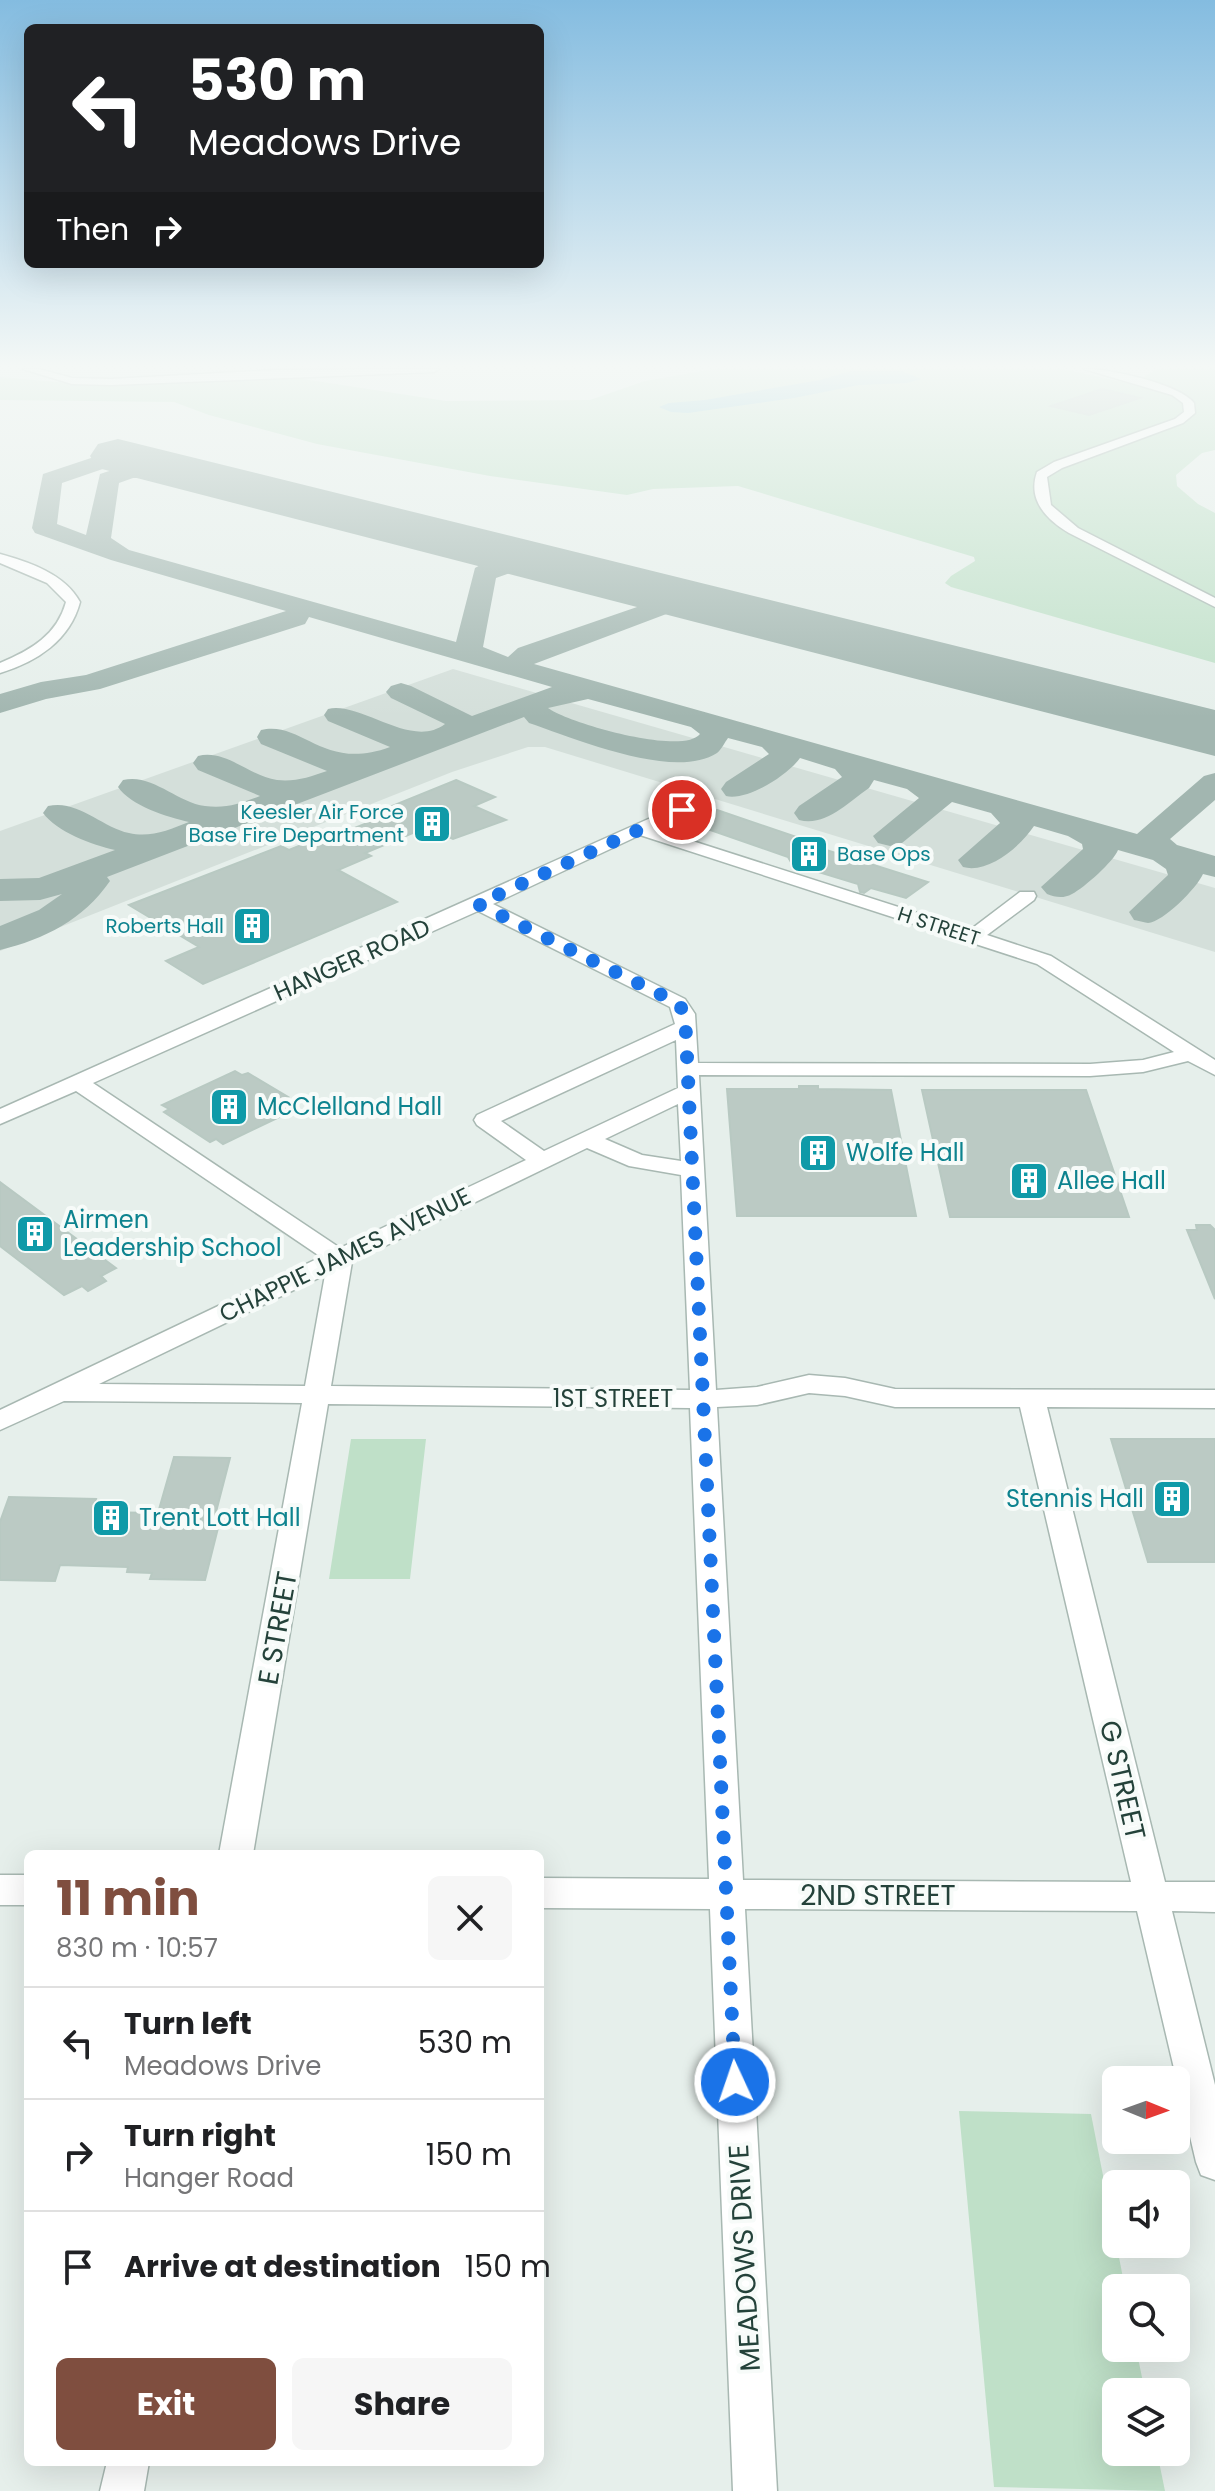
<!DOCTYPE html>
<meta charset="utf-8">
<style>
body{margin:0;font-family:Poppins,sans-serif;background:#f6f6f6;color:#202124;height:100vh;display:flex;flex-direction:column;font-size:30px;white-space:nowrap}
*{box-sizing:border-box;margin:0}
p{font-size:26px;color:#757577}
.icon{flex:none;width:44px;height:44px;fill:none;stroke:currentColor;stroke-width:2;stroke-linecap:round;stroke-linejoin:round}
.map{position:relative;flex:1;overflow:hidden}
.sheet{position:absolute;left:24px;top:1850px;width:520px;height:616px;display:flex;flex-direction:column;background:#fff;border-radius:12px;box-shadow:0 8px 32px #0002}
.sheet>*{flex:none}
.hud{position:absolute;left:24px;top:24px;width:520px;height:244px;border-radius:12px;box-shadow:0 8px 32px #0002;background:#202124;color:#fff;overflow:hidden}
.needle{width:52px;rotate:91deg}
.controls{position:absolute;left:1102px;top:2066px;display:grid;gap:16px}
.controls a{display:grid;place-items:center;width:88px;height:88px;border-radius:12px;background:#fff;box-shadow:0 8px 32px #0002;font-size:40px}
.pin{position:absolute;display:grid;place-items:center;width:68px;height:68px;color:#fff;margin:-34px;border:4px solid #fff;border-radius:50%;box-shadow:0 2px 8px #0007}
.me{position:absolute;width:88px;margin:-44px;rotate:357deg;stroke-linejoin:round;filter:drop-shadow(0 0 6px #0008)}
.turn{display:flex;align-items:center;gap:28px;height:168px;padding:0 32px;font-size:36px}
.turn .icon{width:104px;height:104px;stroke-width:2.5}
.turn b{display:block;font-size:56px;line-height:68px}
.then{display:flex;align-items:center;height:76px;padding:0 32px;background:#0003;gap:16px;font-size:30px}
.round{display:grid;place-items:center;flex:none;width:84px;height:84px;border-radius:12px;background:#f6f6f6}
.summary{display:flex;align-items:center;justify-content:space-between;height:136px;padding:0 32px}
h1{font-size:48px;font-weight:700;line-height:60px;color:#7f4e3f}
.button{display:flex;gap:16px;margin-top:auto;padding:16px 32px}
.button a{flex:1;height:92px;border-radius:12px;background:#7f4e3f;color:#fff;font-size:32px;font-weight:700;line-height:92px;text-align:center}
.button a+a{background:#f6f6f6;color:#202124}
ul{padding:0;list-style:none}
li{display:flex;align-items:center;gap:24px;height:112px;padding:0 32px;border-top:2px solid #e0e0e0}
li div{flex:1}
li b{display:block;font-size:30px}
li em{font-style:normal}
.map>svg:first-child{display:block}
</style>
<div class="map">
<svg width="1215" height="2491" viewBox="0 0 1215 2491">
<rect width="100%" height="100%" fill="#e6efeb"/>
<path fill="#d4dfda" d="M453,669L1215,888V952L545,747H528L452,772L0,951V831Z"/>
<path fill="#bfe0c8" d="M714,369H1063L1132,384L1157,369H1215V450L1202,453L1176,475L1177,486L1198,504L1215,513V663L951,587L945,583L951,576L975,561L974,557L738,486L653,489L627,495L490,476L317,444L209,415L174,402L0,400V377L80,384L290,377L446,401L590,400L645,381Z
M351,1439H426L410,1579H329Z
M959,2111L1091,2114L1125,2288H1116V2348H1136L1145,2392H1116V2452H1157L1165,2491L994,2487Z"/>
<path fill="#8ec9d4" d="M851,371H902L921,379L907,383L859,385L794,398L688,413L671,412L659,407L669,403L705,400L820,380Z"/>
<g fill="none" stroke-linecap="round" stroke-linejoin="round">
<path fill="#a2b6b0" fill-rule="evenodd" d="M118,449L126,451L129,456L126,461L62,483L57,524L86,535L100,474C126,465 156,459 184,466L187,471L184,476L133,478L119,483L111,538L129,550L456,642L475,568C500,554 532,553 560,560L564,565L560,570L516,571L496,578L483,647L508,657L518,648L669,596L678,594L711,598L714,604L711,610L669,613L534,664L1137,834L1204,776L1215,773V800L1170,839L1177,845L1215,856V877L1203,874C1197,888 1163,922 1148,923C1146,923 1136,920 1134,920L1129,912L1168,875L1166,869L1153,860L1118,850C1114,861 1084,888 1072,894C1063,899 1055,897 1047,894L1041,887L1083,849L1082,844L1068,836L1034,826C1020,847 988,874 963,867L958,860L1000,823L991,813L952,802L902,843L890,846L878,843L873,836L919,798L907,789L874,780L869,788C848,802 826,827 799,820L794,813L799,806L842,777L835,769L800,758C787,776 747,801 726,796L721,789L726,782L769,754L762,747L728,738C725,742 721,750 717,753C674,781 574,738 529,723L524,717L107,877L110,881C83,920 45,939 0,950V926L39,910L62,894L40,900L0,901V879L39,878L115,850C92,845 57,832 43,813L48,806C78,799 101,827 129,833C150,838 169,830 189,822C167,817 131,806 118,787L123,780C152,773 176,802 205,806C226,809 242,803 260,796L198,770L193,763L198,756C226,749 249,776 277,780C295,782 310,777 327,771L261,744L257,737L261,730C302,720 323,772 390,747L328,721L324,715L328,709C361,701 411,750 445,724L391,698L386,692L391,686L401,683L411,686L472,716L552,687L309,617L305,624L100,689L46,699L0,713V694L41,682L86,675L286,611L111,560L35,533L32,528L43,474ZM588,699L691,727L700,734C683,756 568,723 548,708Z
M1210,723L1215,724V744L1204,742L1195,732L1199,725Z"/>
<path fill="#a2b6b0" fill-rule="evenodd" d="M118,439L1215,710V756L98,468L90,456L98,444Z"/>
</g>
<path fill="#bbcac4" stroke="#b8c9c2" stroke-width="2" d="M1102,389L1140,398L1089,415L1051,406Z
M456,780L495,797L474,806L506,820L453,839L427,827L365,853L371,856L338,870L397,902L203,984L166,961L199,947L129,905L281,846L289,850L326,835L332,837L395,812L387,808Z
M717,810L826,847L823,849L928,882L906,898L871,888L864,893L860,892L858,884L792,864L788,857L693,824Z
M235,1071L242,1075L248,1073L288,1097L282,1100L296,1109L223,1144L216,1139L210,1142L164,1112L169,1109L162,1105Z
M799,1086H818V1089L891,1090L916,1216H737L727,1089H799Z
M922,1090H1086L1129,1217H950Z
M0,1182L116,1268L101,1276L106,1281L88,1291L82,1286L64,1295L0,1246Z
M1196,1225H1210L1215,1230V1299L1187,1230H1197Z
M1111,1439H1215V1562H1148Z
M174,1457L230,1458L216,1512H222L205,1580L150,1579L152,1573L127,1572L128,1567L60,1565L55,1581L0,1580V1522L9,1497L96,1499L92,1512L158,1513Z"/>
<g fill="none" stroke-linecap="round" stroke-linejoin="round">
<defs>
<path id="minor" d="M23,369H39L72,378L111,379L276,370L439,369L434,372L111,385L72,384Z
M1084,369C1107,368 1180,384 1194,403L1195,413L1183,423L1062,468L1047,477L1051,505L1078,528L1215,598V607L1069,533C1047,520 1027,500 1037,472L1054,462L1175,419L1184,412L1183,403L1172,395Z
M0,554C29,562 65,574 80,602C70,640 37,662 0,673V663C31,650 57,635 66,602L47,583L0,563Z
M702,795L711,800L708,804L655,829L970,930L1020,892H1034L1036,896L1034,900L987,935L1051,956L1215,1060V1075L1188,1061L1143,1072L1090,1076L699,1075L716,1390L757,1387L809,1375L845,1378L895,1389L1215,1390V1408L1047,1407L1165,1882H1215V1912L1172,1911L1215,2085V2180L1201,2175L1196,2162L1137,1911L745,1909L777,2491H733L710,1909L540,1908V1878L709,1879L690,1408L328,1404L253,1854H219L302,1403L64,1401L0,1430V1410L321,1257L76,1091L0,1124V1109ZM640,835L1037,964L1174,1052L1143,1060L1090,1064L698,1063L695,1014L685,999L493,904ZM478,911L670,1007L675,1024L477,1115L474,1120L477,1125L526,1160L340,1248L93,1083ZM676,1040L678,1088L544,1151L501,1121ZM678,1104L681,1161L642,1155L605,1139ZM587,1148L629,1166L681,1175L690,1390L331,1386L352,1262ZM325,1275L305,1386L99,1384ZM809,1393L845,1396L895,1407H1020L1131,1882L743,1880L717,1407L757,1405Z
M0,1875H28V1905H0Z
M107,2462H149L144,2491H100Z"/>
</defs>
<use href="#minor" stroke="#a8b8b2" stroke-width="3"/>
<use href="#minor" fill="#fff" fill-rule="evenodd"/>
</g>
<linearGradient id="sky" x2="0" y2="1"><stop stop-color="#84bce0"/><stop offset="0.51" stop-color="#f4f8f6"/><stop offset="1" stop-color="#f4f8f6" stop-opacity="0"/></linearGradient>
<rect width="1215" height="717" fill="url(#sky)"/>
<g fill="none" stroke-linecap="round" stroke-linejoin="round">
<path stroke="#1a73e8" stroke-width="14" stroke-dasharray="0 25.2" d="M682,810L478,904L678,1003L685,1014L735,2082"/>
</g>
<defs>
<symbol id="building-square" viewBox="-11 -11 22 22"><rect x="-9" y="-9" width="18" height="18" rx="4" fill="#0f9aa8" stroke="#f7fbf9"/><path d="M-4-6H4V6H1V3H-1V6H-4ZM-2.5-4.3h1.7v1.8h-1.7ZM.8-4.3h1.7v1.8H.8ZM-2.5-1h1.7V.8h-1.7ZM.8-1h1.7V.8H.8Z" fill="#fff"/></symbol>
</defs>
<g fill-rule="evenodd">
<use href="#building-square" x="410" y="802" width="44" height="44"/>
<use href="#building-square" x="787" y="832" width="44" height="44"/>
<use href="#building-square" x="230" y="904" width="44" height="44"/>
<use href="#building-square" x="207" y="1085" width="44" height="44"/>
<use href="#building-square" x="796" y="1131" width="44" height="44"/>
<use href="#building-square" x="1007" y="1159" width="44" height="44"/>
<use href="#building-square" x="13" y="1212" width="44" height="44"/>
<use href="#building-square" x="1150" y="1477" width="44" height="44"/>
<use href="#building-square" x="89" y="1496" width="44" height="44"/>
</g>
<g text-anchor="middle" stroke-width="8" stroke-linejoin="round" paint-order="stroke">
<g font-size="20" fill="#0d838f" stroke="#f7fbf9" text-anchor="end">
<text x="404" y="819">Keesler Air Force<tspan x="404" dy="23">Base Fire Department</tspan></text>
<text x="837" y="861" text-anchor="start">Base Ops</text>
<text x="224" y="933">Roberts Hall</text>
</g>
<g font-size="20" fill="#24423a" stroke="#f7fbf9">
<text transform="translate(939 926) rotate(18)" y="7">H STREET</text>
</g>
<g font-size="24" fill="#24423a" stroke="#f7fbf9">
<text transform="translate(352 960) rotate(-24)" y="8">HANGER ROAD</text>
<text transform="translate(345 1255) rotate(-26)" y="8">CHAPPIE JAMES AVENUE</text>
<text x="613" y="1407">1ST STREET</text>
</g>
<g font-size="24" fill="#0d838f" stroke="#f7fbf9" text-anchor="start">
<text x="257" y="1115">McClelland Hall</text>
<text x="846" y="1161">Wolfe Hall</text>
<text x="1057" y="1189">Allee Hall</text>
<text x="63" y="1228">Airmen<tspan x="63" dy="28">Leadership School</tspan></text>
<text x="1144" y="1507" text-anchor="end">Stennis Hall</text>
<text x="139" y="1526">Trent Lott Hall</text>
</g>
<g font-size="28" fill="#24423a" stroke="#f7fbf9">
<text transform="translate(277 1628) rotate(-80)" y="10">E STREET</text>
<text transform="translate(1123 1780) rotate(77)" y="10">G STREET</text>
<text x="878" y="1905">2ND STREET</text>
<text transform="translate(744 2258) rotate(-93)" y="10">MEADOWS DRIVE</text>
</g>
</g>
</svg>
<div class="controls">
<a><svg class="needle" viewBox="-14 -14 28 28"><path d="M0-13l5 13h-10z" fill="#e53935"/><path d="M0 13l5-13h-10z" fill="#757577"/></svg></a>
<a><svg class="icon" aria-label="sound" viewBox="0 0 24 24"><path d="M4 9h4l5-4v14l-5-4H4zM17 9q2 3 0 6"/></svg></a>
<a><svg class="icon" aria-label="search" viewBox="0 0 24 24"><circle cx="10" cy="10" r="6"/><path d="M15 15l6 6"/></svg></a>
<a><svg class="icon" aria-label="layers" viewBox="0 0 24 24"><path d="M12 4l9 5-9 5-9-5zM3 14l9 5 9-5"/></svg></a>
</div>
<div class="pin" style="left:682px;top:810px;background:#d93025"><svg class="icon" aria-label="arrive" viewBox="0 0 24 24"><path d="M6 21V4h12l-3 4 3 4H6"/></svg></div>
<svg class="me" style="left:735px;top:2082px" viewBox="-20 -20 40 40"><circle r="17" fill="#1a73e8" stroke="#fff" stroke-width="3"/><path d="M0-11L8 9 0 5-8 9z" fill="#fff"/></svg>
<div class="hud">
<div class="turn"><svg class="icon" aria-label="left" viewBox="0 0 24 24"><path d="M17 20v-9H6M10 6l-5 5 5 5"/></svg><div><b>530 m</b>Meadows Drive</div></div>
<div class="then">Then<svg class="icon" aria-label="right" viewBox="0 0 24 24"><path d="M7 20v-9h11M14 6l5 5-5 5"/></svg></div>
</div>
<section class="sheet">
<div class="summary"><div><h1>11 min</h1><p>830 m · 10:57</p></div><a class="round"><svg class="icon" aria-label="close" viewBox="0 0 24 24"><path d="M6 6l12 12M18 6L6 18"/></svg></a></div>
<ul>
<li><svg class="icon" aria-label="left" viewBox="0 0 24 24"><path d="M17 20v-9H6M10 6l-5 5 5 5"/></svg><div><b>Turn left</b><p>Meadows Drive</p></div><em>530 m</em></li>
<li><svg class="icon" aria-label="right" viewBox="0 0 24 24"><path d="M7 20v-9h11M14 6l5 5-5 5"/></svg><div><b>Turn right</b><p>Hanger Road</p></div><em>150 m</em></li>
<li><svg class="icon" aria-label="arrive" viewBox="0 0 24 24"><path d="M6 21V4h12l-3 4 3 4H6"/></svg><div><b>Arrive at destination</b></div><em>150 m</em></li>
</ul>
<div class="button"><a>Exit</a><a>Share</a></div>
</section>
</div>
